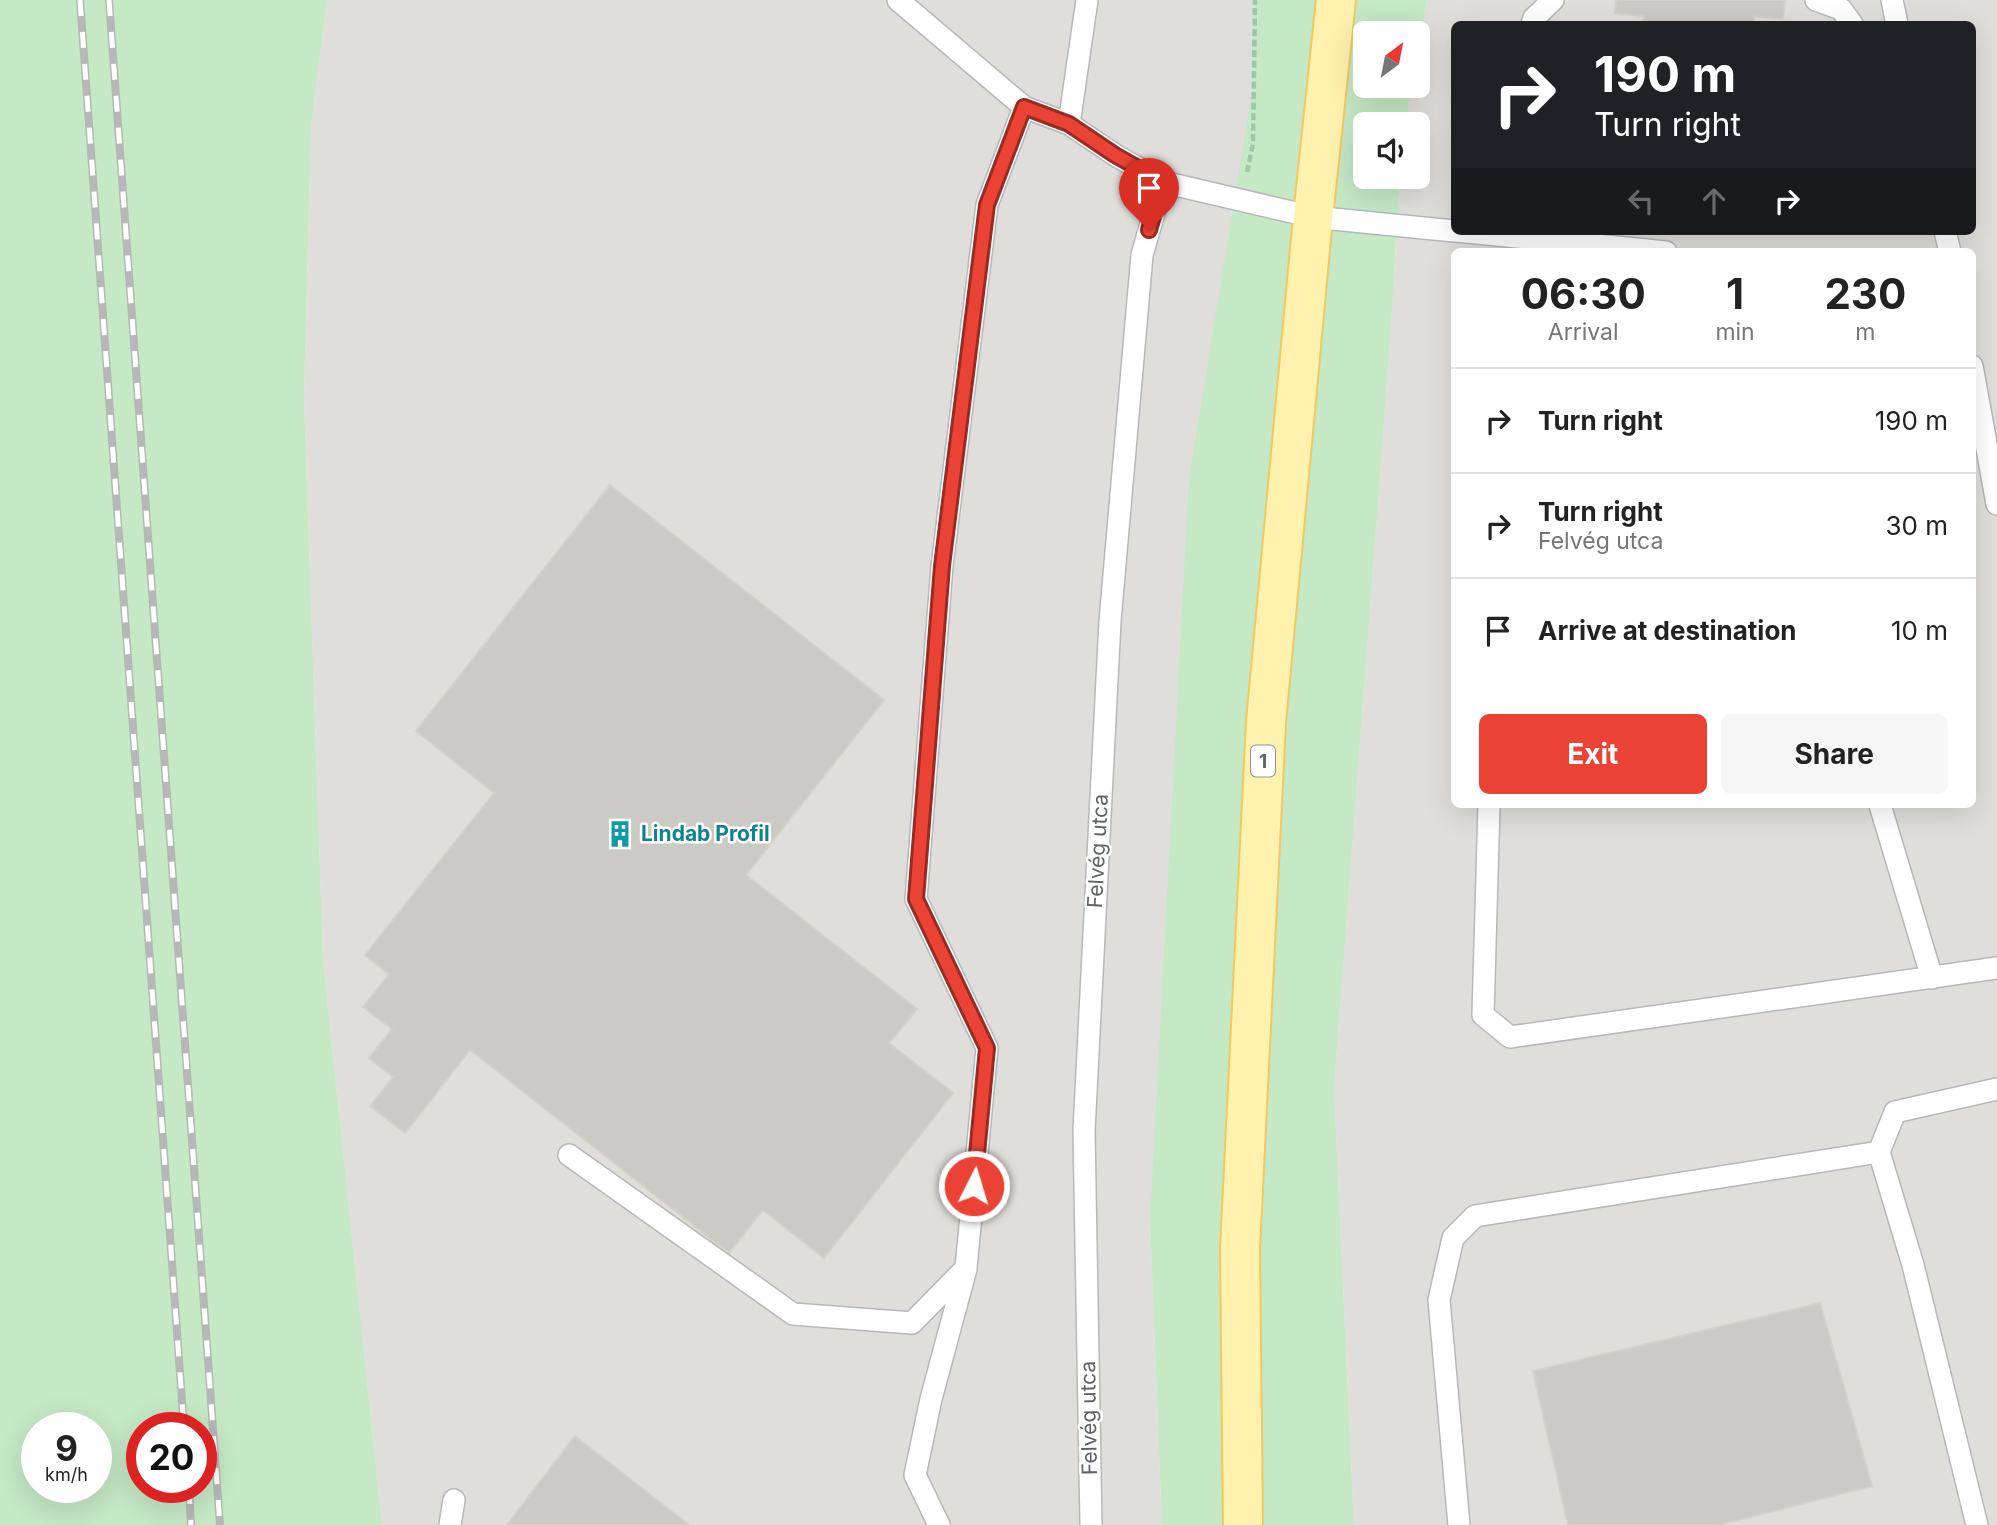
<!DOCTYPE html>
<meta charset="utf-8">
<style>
body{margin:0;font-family:Inter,sans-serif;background:#f6f6f6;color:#222;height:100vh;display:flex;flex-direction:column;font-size:26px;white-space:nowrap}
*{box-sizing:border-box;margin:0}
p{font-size:23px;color:#767676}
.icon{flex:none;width:38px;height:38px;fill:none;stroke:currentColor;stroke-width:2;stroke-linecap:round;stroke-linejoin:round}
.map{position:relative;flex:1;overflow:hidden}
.side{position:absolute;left:1451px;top:248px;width:525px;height:560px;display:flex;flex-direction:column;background:#fff;border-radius:10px;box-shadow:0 7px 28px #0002}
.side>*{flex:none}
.top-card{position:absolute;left:1451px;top:21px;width:525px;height:214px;border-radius:10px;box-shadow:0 7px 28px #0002;background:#202124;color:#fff;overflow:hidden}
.needle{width:46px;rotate:32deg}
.buttons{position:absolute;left:1353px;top:21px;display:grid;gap:14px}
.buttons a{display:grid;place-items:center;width:77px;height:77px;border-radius:10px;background:#fff;box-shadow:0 7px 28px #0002;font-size:35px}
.speed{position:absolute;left:21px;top:1412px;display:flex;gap:14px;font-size:35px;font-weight:700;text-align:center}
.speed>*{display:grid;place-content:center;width:91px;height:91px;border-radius:50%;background:#fff;box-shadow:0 7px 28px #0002;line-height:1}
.speed small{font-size:18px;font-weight:400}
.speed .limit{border:10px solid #d22;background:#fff;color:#111}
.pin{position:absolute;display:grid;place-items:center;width:60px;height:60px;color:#fff;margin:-72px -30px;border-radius:50% 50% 50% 0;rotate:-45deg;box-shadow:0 0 7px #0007}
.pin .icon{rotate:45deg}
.me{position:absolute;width:77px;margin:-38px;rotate:5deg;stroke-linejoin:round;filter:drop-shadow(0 0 5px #0008)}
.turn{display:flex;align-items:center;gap:24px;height:147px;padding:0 28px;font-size:32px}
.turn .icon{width:91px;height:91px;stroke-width:2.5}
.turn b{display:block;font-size:49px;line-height:60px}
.lanes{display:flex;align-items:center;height:66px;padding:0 28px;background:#0003;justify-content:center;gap:35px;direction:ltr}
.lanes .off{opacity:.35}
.eta{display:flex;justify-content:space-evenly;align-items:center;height:119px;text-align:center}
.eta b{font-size:42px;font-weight:700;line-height:49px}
.primary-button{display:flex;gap:14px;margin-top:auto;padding:14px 28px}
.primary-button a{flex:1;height:80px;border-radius:10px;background:#ea4335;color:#fff;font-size:28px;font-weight:700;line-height:80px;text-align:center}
.primary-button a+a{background:#f6f6f6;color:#222}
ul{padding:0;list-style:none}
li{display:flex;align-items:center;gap:21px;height:105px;padding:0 28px;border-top:2px solid #e0e0e0}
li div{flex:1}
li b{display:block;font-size:26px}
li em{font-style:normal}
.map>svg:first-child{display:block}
</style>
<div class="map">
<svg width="1997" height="1525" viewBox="0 0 1997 1525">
<rect width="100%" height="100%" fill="#f1efe8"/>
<path fill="#e0deda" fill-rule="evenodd" d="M327,0H1254L1252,92L1150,1221L1162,1525H382L323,960L304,397L311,127Z
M1427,0H1997V1525H1354L1334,1089L1389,355L1400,177H1418V124H1406L1412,86H1418V55ZM1454,24H1972V231H1454ZM1454,252H1972V805H1454Z"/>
<path fill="#c5e8c5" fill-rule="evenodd" d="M0,0H327L311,127L304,397L323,960L382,1525H0ZM37,1428H96V1488H37ZM142,1428H201V1488H142Z
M1254,0H1427L1418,55V33H1365V86H1412L1406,124H1365V177H1400L1389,355L1334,1089L1354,1525H1162L1150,1221L1189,479L1252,92Z"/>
<path fill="#cccac5" stroke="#d6d1c6" stroke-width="2" d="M1616,0H1785L1783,19L1754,16L1753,24H1643L1644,16L1615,13Z
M610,485L884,700L746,875L917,1009L889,1043L953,1093L824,1258L763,1210L729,1253L470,1050L405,1133L370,1106L393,1077L369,1058L392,1029L363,1007L389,974L365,955L494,793L416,731Z
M1820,1303L1872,1486L1719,1525H1568L1533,1371Z
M575,1436L689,1525H507Z"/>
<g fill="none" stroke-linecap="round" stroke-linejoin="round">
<defs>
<path id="lane" d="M898,0L1024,107L1069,124L1115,155L1163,182L1313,217L1454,231
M1816,0L1841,9L1852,24
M1892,0L1897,24
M1532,24L1534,18L1553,0
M1069,124L1087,0
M1457,231L1666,252
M1945,231L1950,252
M1972,366L1997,504
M1489,805L1483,1015L1510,1037L1997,968
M1880,805L1932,978
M569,1155L793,1314L912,1323L966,1268L987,1048L916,899L942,566L987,205L1024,107
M450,1525L454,1500
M939,1525L915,1475L931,1399L966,1269
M1091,1525L1084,1131L1110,621L1142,255L1163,182
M1459,1525L1439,1300L1453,1238L1475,1216L1879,1152
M1977,1525L1913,1265L1879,1152L1895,1112L1997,1089"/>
<path id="primary" d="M1243,1525L1240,1249L1266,722L1313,217L1336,0"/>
</defs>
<use href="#lane" stroke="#b5b8bc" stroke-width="24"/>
<use href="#primary" stroke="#f2c960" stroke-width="42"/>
<path stroke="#9cc7a9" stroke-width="4.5" stroke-dasharray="7 3.5" stroke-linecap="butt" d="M1247,172L1253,144L1255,0"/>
<use href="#lane" stroke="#fff" stroke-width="21"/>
<use href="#primary" stroke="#fff2af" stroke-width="38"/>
<defs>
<path id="rail" d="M80,0L184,1428
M109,0L220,1525
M189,1488L191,1525"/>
</defs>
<use href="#rail" stroke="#b6b7b8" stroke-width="8"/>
<use href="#rail" stroke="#fff" stroke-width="5" stroke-dasharray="16" stroke-linecap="butt"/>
</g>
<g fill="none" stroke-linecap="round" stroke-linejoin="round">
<defs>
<path id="route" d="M974,1186L987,1048L916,899L942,566L987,205L1024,107L1069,124L1115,155L1163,182L1149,230"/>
</defs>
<use href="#route" stroke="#982c22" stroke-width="18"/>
<use href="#route" stroke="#ea4335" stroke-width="12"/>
</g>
<defs>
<symbol id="building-bare" viewBox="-9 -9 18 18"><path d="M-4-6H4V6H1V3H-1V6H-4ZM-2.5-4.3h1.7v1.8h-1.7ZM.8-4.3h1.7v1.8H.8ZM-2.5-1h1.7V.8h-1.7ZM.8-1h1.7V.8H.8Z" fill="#0f9aa8" stroke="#fff" stroke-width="2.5" paint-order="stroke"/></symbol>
</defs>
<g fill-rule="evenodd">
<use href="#building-bare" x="601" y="815" width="38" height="38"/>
</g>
<g text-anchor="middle" stroke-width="5" stroke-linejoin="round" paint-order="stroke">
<rect fill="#fff" stroke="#8f9295" stroke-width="2" x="1251" y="745.5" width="24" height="31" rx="5"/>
<g font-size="19" font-weight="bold" fill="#5f6368">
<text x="1263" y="768">1</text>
</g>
<g font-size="21" font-weight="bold" fill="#0d838f" stroke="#fff" text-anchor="start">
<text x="641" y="841">Lindab Profil</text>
</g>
<g font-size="21" fill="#5f6368" stroke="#fff">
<text transform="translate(1098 851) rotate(-87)" y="7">Felvég utca</text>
<text transform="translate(1089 1418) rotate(-91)" y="7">Felvég utca</text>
</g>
</g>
</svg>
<div class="buttons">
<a><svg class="needle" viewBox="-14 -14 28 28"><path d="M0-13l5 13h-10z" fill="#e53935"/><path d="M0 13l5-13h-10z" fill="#767676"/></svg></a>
<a><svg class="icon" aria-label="sound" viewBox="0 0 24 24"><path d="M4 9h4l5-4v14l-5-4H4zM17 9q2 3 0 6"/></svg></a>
</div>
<div class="speed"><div>9<small>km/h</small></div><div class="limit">20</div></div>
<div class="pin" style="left:1149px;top:230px;background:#d93025"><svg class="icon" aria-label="arrive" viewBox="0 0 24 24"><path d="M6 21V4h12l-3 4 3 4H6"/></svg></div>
<svg class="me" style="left:974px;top:1186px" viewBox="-20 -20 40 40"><circle r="17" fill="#ea4335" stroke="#fff" stroke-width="3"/><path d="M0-11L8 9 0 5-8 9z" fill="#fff"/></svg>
<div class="top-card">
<div class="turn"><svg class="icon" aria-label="right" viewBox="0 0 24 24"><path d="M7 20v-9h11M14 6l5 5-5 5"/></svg><div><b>190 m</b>Turn right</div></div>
<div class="lanes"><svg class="icon off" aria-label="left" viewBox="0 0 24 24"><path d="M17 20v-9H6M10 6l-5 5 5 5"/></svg><svg class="icon off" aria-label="ahead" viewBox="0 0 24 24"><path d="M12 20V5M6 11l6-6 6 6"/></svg><svg class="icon" aria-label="right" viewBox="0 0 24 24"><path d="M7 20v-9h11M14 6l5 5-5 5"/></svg></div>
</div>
<section class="side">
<div class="eta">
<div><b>06:30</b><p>Arrival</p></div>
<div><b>1</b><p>min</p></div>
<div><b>230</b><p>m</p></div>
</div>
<ul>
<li><svg class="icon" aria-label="right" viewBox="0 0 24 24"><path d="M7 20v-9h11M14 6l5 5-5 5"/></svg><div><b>Turn right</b></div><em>190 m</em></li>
<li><svg class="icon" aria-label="right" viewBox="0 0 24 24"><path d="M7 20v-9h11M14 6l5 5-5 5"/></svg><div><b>Turn right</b><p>Felvég utca</p></div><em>30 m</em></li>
<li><svg class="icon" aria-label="arrive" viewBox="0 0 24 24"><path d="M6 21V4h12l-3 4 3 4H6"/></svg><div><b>Arrive at destination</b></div><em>10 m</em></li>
</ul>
<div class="primary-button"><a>Exit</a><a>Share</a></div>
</section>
</div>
